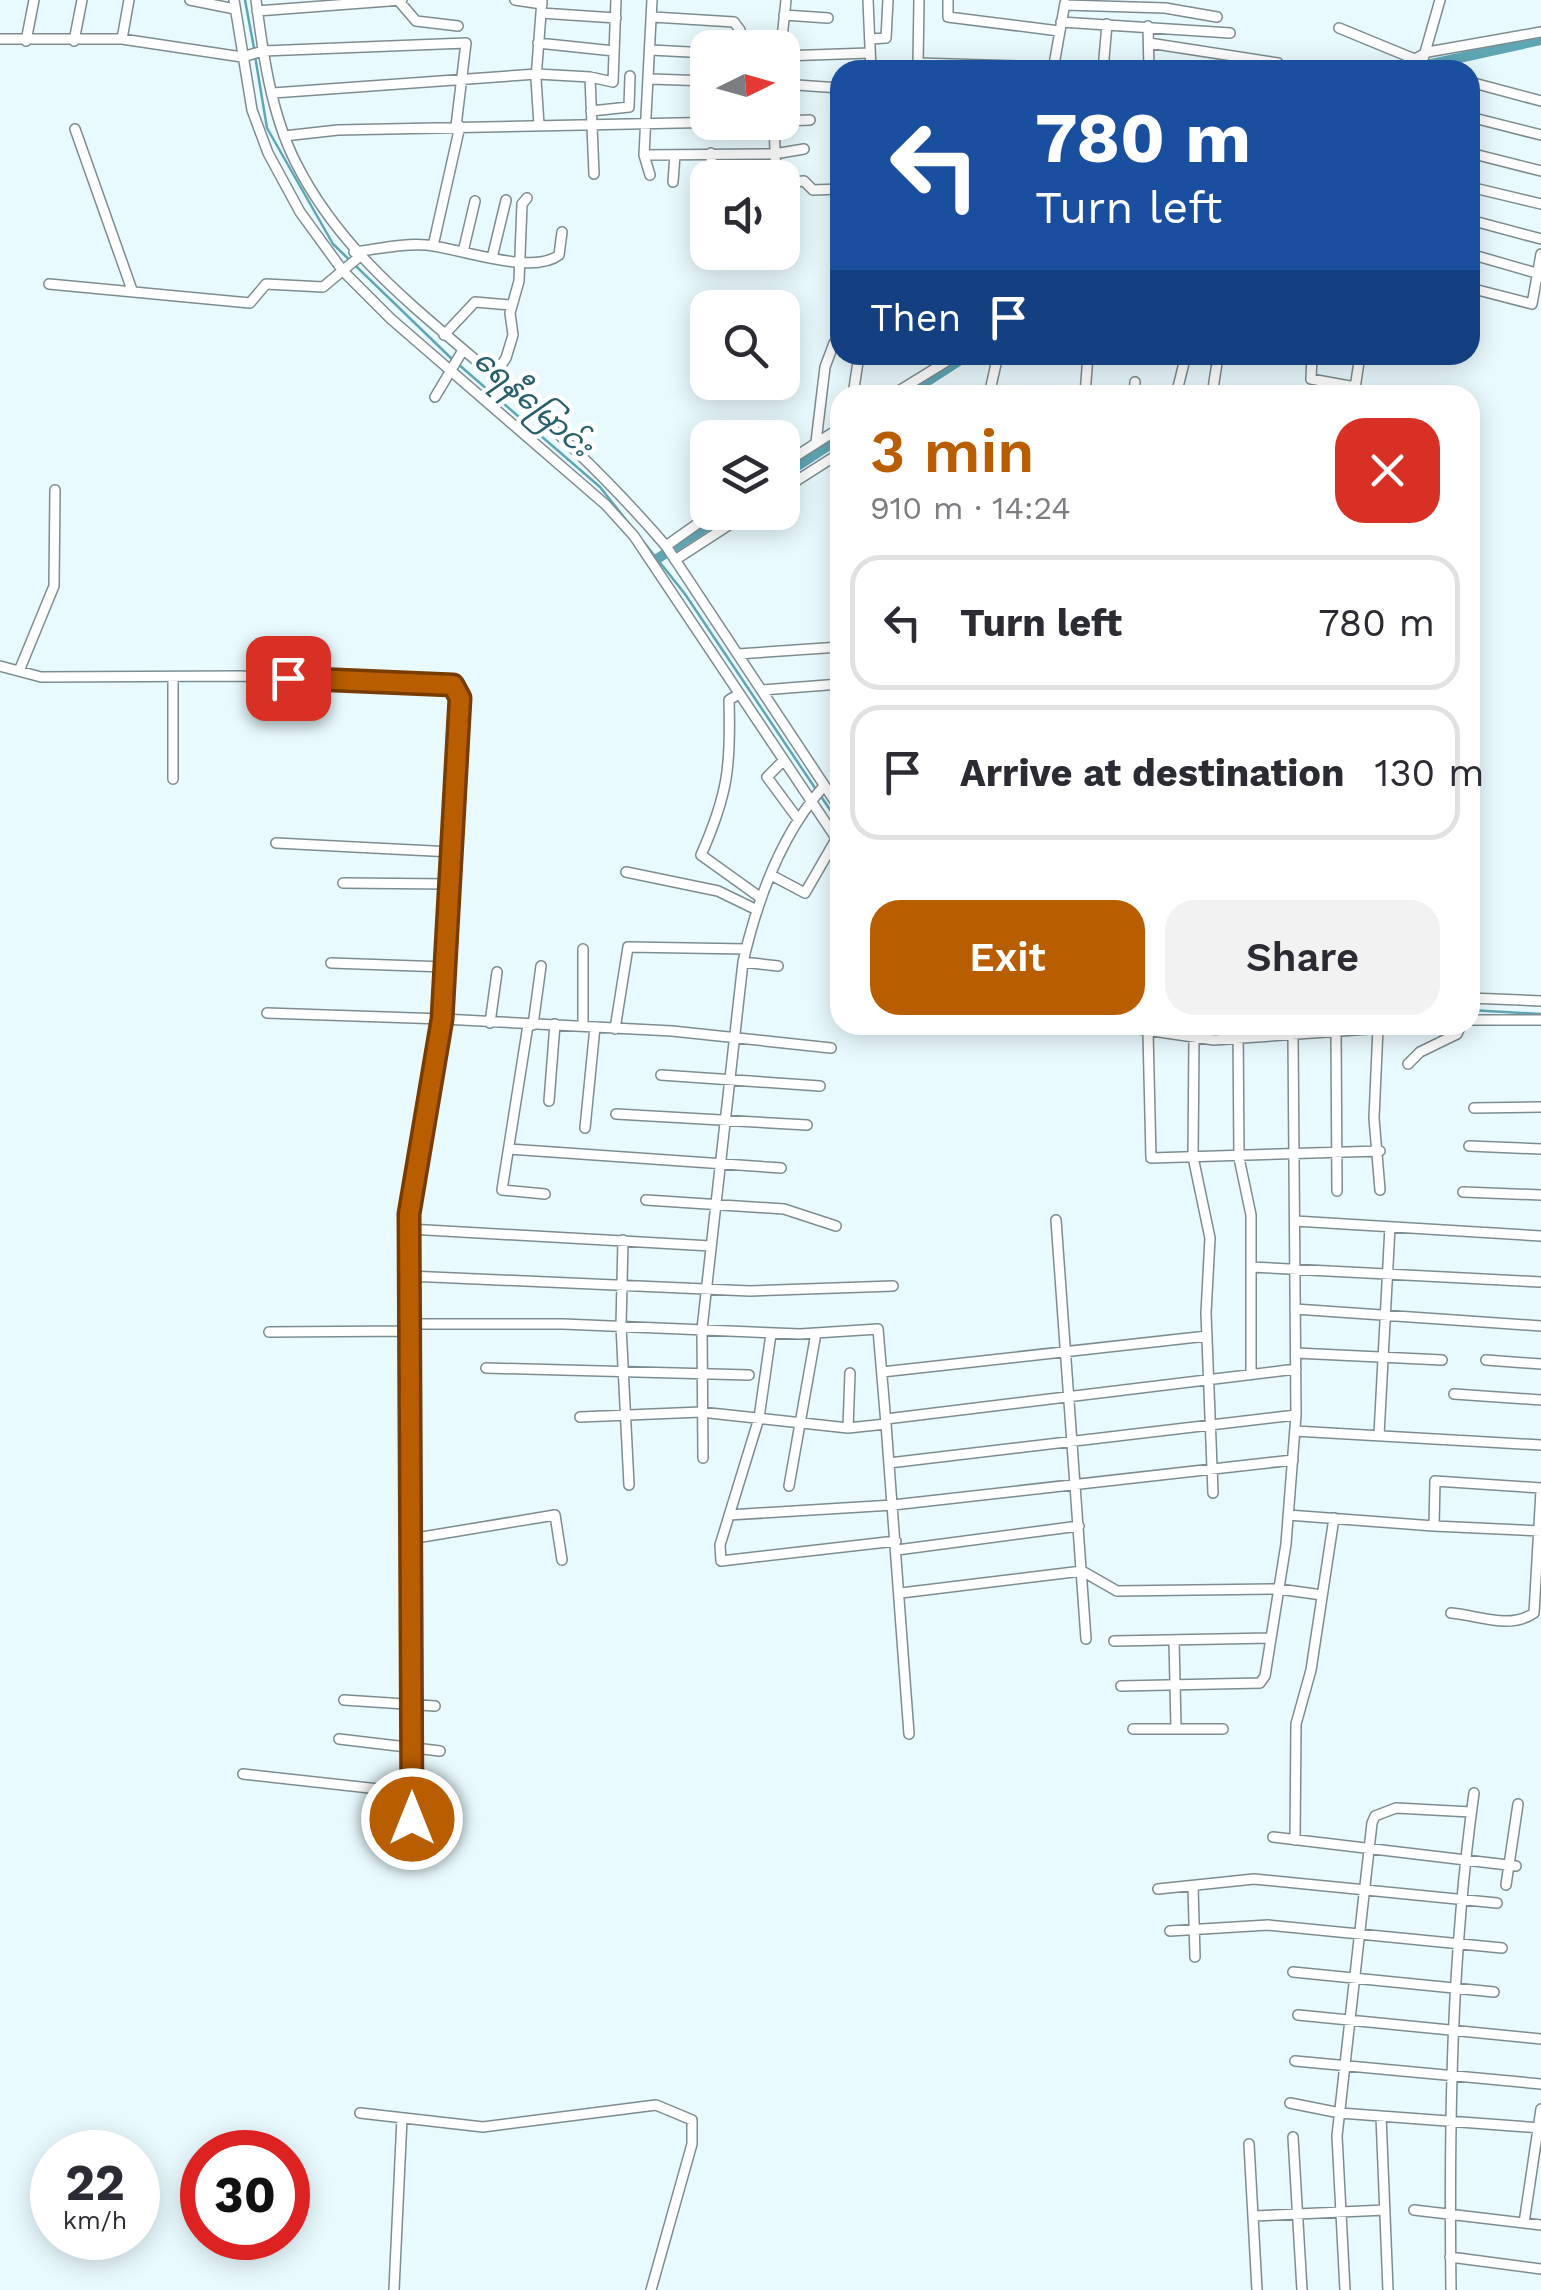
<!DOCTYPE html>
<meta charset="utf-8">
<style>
body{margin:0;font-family:"Work Sans","Noto Sans Myanmar",sans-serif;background:#f2f2f3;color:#2b2b33;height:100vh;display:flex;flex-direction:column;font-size:38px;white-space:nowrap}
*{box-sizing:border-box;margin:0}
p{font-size:32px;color:#7c7c81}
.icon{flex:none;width:55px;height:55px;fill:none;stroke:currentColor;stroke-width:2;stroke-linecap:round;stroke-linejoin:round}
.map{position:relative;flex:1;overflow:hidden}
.side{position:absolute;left:830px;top:385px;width:650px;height:650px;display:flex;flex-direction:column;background:#fff;border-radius:30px;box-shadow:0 5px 25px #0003}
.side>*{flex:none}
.guide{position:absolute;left:830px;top:60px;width:650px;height:305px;border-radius:30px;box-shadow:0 5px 25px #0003;background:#1a4fa0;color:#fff;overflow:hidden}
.needle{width:65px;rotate:85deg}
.buttons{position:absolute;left:690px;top:30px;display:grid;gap:20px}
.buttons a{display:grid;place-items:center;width:110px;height:110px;border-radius:20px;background:#fff;box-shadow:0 5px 25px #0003;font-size:50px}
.speed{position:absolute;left:30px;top:2130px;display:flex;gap:20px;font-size:50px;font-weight:700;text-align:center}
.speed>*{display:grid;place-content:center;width:130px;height:130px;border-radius:50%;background:#fff;box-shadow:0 5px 25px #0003;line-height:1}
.speed small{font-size:25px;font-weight:400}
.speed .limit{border:15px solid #d22;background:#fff;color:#111}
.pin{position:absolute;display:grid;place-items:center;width:85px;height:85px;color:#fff;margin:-42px;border-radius:20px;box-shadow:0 5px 15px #0006}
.me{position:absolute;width:110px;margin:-55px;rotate:0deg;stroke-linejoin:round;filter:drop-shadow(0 0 8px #0008)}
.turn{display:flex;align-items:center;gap:35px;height:210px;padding:0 40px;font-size:45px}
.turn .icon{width:130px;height:130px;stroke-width:2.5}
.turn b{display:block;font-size:70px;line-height:85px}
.then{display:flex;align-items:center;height:95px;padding:0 40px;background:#0003;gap:20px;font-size:38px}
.round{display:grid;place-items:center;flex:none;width:105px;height:105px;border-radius:30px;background:#f2f2f3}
.summary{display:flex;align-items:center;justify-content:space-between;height:170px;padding:0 40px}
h1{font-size:60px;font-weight:600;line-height:75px;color:#b85d00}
.primary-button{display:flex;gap:20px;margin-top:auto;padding:20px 40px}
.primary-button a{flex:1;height:115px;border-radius:30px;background:#b85d00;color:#fff;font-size:40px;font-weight:600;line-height:115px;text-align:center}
.primary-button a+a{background:#f2f2f3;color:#2b2b33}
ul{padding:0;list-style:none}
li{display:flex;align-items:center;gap:30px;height:135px;margin:0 20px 15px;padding:0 20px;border:5px solid #e1e1e2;border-radius:30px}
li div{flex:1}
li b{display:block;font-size:38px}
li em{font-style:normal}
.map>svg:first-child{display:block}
</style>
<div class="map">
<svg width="1541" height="2290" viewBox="0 0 1541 2290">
<rect width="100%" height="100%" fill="#e9fafe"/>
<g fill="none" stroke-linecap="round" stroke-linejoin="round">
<path stroke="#5fa6b5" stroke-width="2.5" d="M245,0L254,48
M255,56L267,128L333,244L452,359
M458,364L600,487L630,525
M642,540L685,594L817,791
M822,798L840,824
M1470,1010L1541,1014
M1163,1025H1278"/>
<path stroke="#5fa6b5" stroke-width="10" d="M1404,70L1541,40
M906,395L968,355
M782,476L840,438
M657,559L728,512"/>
<defs>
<path id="minor" d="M190,0L235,9
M234,0L252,110L268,153L300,212L343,271L391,319L606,505L634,536L840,844
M256,0C263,54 271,114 296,163C342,254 417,309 492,374C553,427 613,484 666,546L840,809
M398,0L416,21L458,26
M515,0L542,4
M868,0L871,70
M948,0V17L1059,31
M1065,5L1165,8L1217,17
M257,11L402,0
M541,13L616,18
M784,15L828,18
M653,17L734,22L740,30L736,48
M1061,22L1230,33
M1148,26L1149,70
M1339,28L1412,58
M0,39H122L242,57L263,51L466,43L456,126
M122,39L129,0
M870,39L886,38L888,0
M26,41L34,0
M74,41L82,0
M538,43L614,51
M1149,43L1278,63
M781,48L786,0
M651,50L708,53
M782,56L869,53
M918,63L919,0
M917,70L918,63L1053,67
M1053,70L1065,3
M1103,70L1107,24
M1394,70L1428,52L1541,32
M1420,70L1440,0
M590,77L613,82L616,0
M651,79L708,81
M1470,82L1541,101
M782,84L840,88
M273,93L537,74L590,77L594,174
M591,111L629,107L630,76
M1470,117L1541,135
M782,121L810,120
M774,122L776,178
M539,125L536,79L542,0
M75,129L132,290
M284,136L338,130L727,122
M711,153L712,178
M1470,153L1541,171
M644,155L774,154L804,149
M650,175L644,155L652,0
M673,182L675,155
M782,183L804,181L813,190L840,189
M1470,187L1541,204
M708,190V215
M1470,220L1541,239
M433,246L460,126
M354,252C378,249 403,243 426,245C459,248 532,276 559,255L562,232
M463,252L475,201
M1470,254L1536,273
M492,258L506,200
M49,284L250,303L266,284L323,287L359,257
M1470,288L1532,304L1541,254
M444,335L475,302L511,305
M1206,355L1217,363L1212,395
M1312,355L1311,379L1355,387
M494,376L506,358L513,335L510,313L519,281L522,204L527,198
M853,395L859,355
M892,395L957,355
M989,395L998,355
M1085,395L1088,355
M1134,395L1135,382
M1176,395L1186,355
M1354,395L1360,355
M435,397L463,350
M816,442L825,367L834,343L840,340
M782,465L840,428
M782,490L840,453
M666,546L714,512
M675,560L749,512
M738,654L840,647
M0,666L41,677L241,676L453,685L460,697V751L443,1019L672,1031L831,1048
M19,671L54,586L55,490
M173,678V779
M762,690L840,684
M739,694L729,700C731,766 728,794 701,855L761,898
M783,761L767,777L798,819
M276,843L452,852
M626,872L718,891L755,909
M771,875L805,893L835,841
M343,883L449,884
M743,962L778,966
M331,963L445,967
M1470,998L1541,1001
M267,1013L443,1019L409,1214L410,1539L555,1515L562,1560
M1470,1020H1541
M490,1023L497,972
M528,1025L502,1190L545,1194
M533,1025L541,966
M583,1025V949
M1111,1025L1214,1040L1426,1025
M1238,1025L1239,1158L1251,1215V1373
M1378,1028L1374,1118L1380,1190
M615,1029L628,947L746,949
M1336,1031L1337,1191
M1148,1032L1151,1158L1380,1151
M1194,1038L1193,1157L1210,1238L1206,1313L1213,1493
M1408,1064L1420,1052L1457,1034L1461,1025
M661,1075L820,1086
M549,1101L555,1024
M1474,1108L1541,1107
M616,1114L807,1125
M585,1128L595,1027
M1469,1146L1541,1149
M509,1149L781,1168
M1463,1192L1541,1195
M646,1200L784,1209L836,1226
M1056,1220L1086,1639
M1295,1221L1541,1236
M409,1229L711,1246
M623,1240L621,1326L629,1485
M1251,1267L1541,1282
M409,1276L750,1291L893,1286
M1295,1309L1541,1326
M409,1324H563L800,1334L878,1329L886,1424
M269,1332L409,1331
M771,1334L759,1418L720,1545L721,1561L896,1541
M1296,1353L1442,1360
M1486,1360L1541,1364
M486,1368L749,1375
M882,1372L1207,1336
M1454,1394L1541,1400
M580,1417L701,1412L848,1428L886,1424L909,1734
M886,1419L1296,1369
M848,1428L850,1373
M1295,1431L1541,1445
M1379,1435L1390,1227
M703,1458L702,1329L743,962C757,901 781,834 824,786
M889,1463L1296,1415
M789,1486L816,1333
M1541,1488L1435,1481L1434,1526L1541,1531
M729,1515L893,1505L1293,1460
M1288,1515L1434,1526
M410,1539L412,1846
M897,1550L1079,1526
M901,1593L1082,1571L1117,1591L1279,1589L1322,1595
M1451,1613C1478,1615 1509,1630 1534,1613L1541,1491
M1174,1640L1176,1728
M1114,1641L1271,1638
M1121,1686L1260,1683L1265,1676L1286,1544L1296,1415L1293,1034
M344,1700L435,1706
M1133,1729H1223
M339,1739L440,1751
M243,1774L433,1795
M1273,1837L1516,1866
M1295,1840L1296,1724L1311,1670L1334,1518
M1506,1885L1518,1804
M1193,1886L1195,1957
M1158,1889L1254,1879L1497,1903
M1170,1931L1268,1925L1502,1948
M1293,1972L1494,1992
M1298,2015L1541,2039
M1295,2061L1541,2084
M1290,2103L1340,2113L1541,2128
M360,2113L483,2127L656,2105L692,2120V2144L651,2290
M1381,2116L1388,2290
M1293,2137L1302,2290
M1249,2144L1257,2290
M1414,2210L1541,2225
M1253,2216L1385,2210
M1524,2223L1541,2109
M1450,2257L1541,2269
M394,2290L402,2118
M1345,2290L1337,2136L1372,1823L1375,1816L1396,1808L1471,1812
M1451,2290C1449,2124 1451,1958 1474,1793"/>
</defs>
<use href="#minor" stroke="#7d8c90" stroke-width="12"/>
<use href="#minor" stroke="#fff" stroke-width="9"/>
</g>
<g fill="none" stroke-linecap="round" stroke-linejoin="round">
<defs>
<path id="route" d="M288,678L453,685L460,698L442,1019L409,1214L412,1819"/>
</defs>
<use href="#route" stroke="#783c00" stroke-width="25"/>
<use href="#route" stroke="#b85d00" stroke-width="18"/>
</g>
<g text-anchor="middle" stroke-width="9" stroke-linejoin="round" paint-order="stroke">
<g font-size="30" font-style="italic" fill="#255f6b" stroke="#fff">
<text transform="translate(533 403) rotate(41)" y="10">ရေနီမြောင်း</text>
</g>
</g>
</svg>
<div class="buttons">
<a><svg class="needle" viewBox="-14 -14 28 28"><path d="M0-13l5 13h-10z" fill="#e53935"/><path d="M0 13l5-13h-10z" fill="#7c7c81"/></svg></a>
<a><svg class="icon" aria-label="sound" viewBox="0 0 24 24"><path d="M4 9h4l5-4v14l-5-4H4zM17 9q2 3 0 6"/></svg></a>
<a><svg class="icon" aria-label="search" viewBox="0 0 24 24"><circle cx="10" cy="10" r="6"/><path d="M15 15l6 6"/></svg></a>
<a><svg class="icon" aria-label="layers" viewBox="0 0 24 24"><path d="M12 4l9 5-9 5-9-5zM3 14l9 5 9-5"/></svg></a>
</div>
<div class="speed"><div>22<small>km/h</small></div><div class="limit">30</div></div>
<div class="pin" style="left:288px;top:678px;background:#d93025"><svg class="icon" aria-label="arrive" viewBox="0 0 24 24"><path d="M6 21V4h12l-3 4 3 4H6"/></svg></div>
<svg class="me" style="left:412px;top:1819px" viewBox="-20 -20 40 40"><circle r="17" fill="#b85d00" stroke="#fff" stroke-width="3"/><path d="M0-11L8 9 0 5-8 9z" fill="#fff"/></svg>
<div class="guide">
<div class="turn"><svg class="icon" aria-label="left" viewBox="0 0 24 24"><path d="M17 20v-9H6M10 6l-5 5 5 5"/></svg><div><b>780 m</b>Turn left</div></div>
<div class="then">Then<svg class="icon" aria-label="arrive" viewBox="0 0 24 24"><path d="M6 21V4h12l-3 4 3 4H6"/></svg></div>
</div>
<section class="side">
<div class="summary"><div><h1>3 min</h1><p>910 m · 14:24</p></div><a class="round" style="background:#d93025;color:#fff"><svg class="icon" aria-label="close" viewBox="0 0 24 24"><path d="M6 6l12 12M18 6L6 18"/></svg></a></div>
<ul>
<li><svg class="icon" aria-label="left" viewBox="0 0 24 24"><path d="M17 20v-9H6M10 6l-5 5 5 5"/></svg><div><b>Turn left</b></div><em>780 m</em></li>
<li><svg class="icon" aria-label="arrive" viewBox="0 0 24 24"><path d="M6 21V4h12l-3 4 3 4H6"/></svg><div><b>Arrive at destination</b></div><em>130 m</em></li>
</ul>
<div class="primary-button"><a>Exit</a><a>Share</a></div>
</section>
</div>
